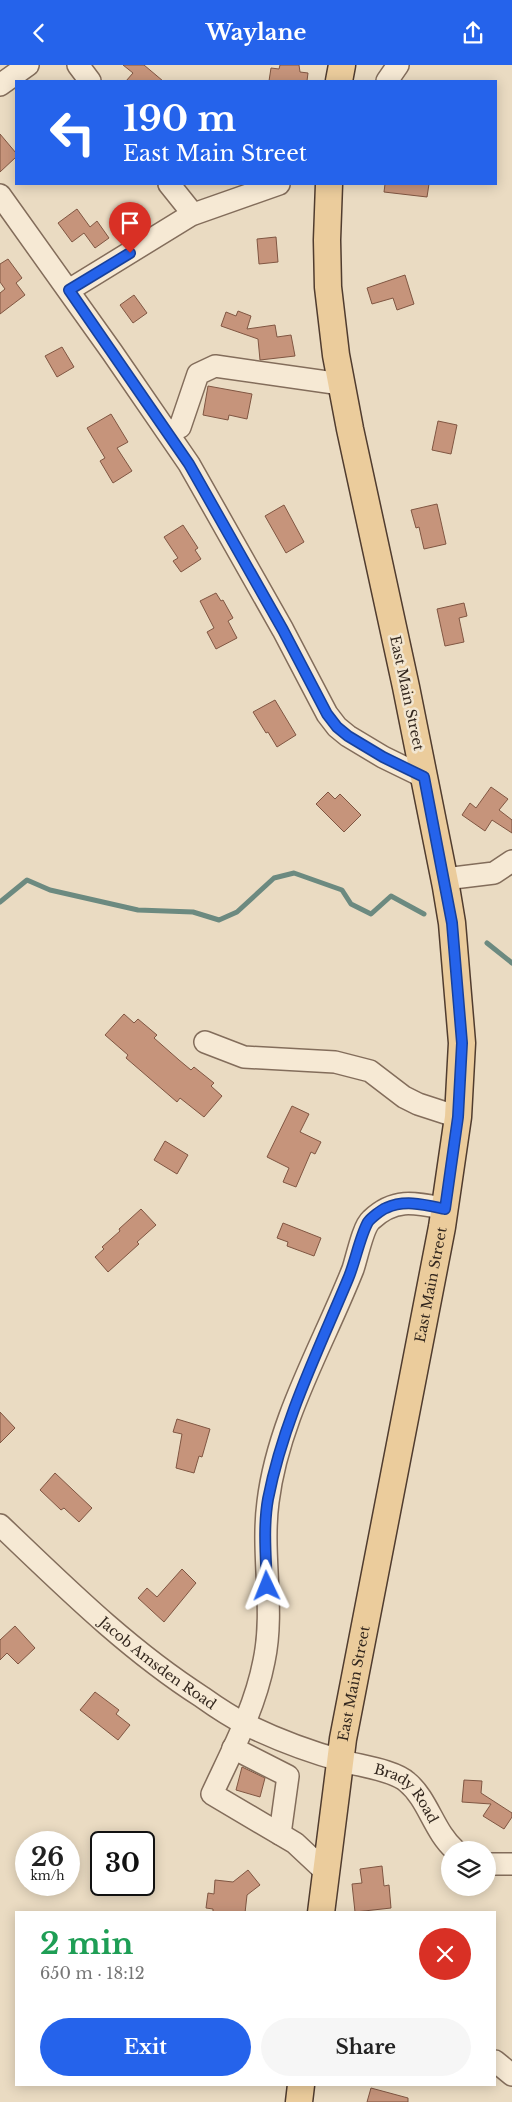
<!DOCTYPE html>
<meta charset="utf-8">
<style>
body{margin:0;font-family:"Libre Baskerville",serif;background:#f6f6f6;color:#222;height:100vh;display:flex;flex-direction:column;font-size:19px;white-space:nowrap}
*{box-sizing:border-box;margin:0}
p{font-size:16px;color:#767676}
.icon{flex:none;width:28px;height:28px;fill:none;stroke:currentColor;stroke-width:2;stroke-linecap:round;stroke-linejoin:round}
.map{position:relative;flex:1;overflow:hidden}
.details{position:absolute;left:15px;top:1846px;width:481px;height:175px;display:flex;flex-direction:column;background:#fff;border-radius:0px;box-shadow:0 2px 12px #0003}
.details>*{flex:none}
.guide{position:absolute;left:15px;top:15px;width:482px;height:105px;border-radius:0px;box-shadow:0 2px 12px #0003;background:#2563eb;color:#fff;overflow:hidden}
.controls{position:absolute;left:441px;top:1776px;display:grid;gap:10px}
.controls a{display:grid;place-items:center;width:55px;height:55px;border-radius:50%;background:#fff;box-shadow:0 2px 12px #0003;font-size:25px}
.speed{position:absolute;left:15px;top:1766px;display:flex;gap:10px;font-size:25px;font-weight:700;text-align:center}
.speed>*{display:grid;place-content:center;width:65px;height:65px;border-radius:50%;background:#fff;box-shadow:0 2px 12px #0003;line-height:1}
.speed small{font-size:12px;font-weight:400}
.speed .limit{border:2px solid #111;border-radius:8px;background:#fff;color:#111}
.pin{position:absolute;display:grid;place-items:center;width:42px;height:42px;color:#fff;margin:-51px -21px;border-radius:50% 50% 50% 0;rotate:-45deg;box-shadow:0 0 5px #0007}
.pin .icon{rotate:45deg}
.me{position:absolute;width:55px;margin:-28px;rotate:358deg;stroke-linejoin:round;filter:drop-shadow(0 0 4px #0008)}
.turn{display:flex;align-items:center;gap:18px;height:105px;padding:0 25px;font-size:22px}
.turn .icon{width:65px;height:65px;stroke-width:2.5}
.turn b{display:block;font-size:35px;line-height:42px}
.round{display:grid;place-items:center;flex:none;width:52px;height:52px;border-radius:26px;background:#f6f6f6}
.overview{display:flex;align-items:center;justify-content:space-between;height:85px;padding:0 25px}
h1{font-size:30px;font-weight:700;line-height:38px;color:#1e9e55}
.cta{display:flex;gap:10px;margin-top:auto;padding:10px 25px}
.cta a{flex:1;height:58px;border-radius:30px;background:#2563eb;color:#fff;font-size:20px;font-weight:700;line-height:58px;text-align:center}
.cta a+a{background:#f6f6f6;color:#222}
header{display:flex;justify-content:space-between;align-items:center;height:65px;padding:0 25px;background:#2563eb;color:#fff;font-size:22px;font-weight:700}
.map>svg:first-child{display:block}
</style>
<header><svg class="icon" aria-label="back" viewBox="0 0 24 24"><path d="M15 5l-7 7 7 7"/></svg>Waylane<svg class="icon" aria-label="share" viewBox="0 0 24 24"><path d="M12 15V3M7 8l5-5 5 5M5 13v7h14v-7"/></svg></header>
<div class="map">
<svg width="512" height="2037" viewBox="0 0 512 2037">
<rect width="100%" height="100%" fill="#eadbc2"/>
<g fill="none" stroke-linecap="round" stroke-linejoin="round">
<path stroke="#6c8a80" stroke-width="5" d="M0,837L27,815L50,825L138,845L193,847L219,855L237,847L274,813L294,808L342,825L351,839L371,849L391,831L424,849
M487,878L512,898"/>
</g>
<path fill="#c6947b" stroke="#805642" d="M123,0H144L163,16H126L133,8Z
M280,0H299L300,7L308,8L307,16H269L271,3L279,4Z
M0,69L16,88V92L0,107Z
M385,119H429L427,132L384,127Z
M77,144L90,162L97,156L109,173L95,183L84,168L72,177L58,158Z
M276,172L278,197L259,199L257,174Z
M8,194L22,213L16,218L25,230L0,249V228L5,224L0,217V199Z
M405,210L414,239L397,245L393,233L372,239L367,223Z
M134,230L147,248L133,258L120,240Z
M238,246L251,251L247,264L275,260L277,272L291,270L295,291L260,295L258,274L221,261L226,247L236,251Z
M62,282L74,302L57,312L45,291Z
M208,321L252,329L247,354L229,350L228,355L203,350Z
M111,349L128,377L117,383L132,406L113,418L100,396L105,393L87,363Z
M438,356L457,360L451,389L432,385Z
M437,439L446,479L424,484L419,462L416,463L411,445Z
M284,440L304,477L286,488L265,451Z
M183,460L198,483L195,485L201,494L181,507L173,496L178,493L164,472Z
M216,528L221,536L223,535L233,553L228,556L237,573L216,584L207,567L214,563L200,536Z
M464,538L467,551L459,553L464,577L445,581L437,544Z
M275,635L296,670L277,682L268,667L266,668L253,647Z
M491,722L508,734L499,745L512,755V768L492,755L485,766L462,750L470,738L476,743Z
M328,727L335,734L340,729L361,750L344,767L316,739Z
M124,949L134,958L138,954L157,970L154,973L179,995L191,1005L194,1002L214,1018L211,1021L222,1031L204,1052L180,1033L177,1037L126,993L128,990L105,970Z
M292,1041L309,1049L300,1067L321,1077L315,1089L311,1087L296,1122L283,1117L289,1103L267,1092Z
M165,1076L188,1090L177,1109L154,1095Z
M141,1144L156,1160L137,1177L139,1179L108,1207L95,1192L104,1184L102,1182L120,1166L119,1164Z
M283,1158L321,1173L314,1191L287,1181L288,1177L277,1173Z
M0,1347L15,1363L0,1378Z
M177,1354L210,1364L202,1392L199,1391L194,1408L176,1403L182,1369L173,1367Z
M55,1408L92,1443L79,1457L64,1443L61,1445L40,1425Z
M182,1504L196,1518L164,1557L138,1533L147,1523L157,1532Z
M15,1561L35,1583L18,1599L7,1588L0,1595V1575Z
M95,1627L119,1645L116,1649L130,1660L118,1675L80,1645Z
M242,1702L265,1713L260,1732L236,1725Z
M464,1715L482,1716L481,1728L512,1748V1752L504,1764L483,1751L491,1739L462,1737Z
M382,1801L384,1821L389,1820L391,1843L355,1847L352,1819L362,1818L360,1804Z
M248,1805L260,1820L247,1830L245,1848H213V1844L206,1843L208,1828L214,1829L215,1815L233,1817Z
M371,2023L408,2033V2037H367Z"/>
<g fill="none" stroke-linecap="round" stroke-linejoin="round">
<defs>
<g id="minor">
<path d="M78,0L90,16"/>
<path d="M387,16L398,0"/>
<path d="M0,20L28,0"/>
<path d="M169,119L193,149"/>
<path d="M0,130L112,287L189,399L283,565L327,649L337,662L348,671L383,692L424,712"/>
<path d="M69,225L191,150L279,119"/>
<path d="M168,367L180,362L198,309L215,301L341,319"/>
<path d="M445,814L494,808L512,796"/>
<path d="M205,977L244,992L335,997L370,1006L404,1032L418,1039L458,1052"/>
<path id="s1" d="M0,1460C64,1521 127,1584 202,1632C216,1642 231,1652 247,1660C278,1675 310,1687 343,1696C360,1701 394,1705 407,1717C428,1734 434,1767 455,1785"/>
<path d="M233,1683L288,1711L280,1769"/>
<path d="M488,1799H512"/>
<path d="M326,1807L295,1778L212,1729C232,1686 255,1643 264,1596C275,1544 261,1490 268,1437C278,1355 323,1280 353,1204C357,1192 363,1162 371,1155C395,1132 416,1138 445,1144"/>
<path d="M495,1996L512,2010"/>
</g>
<g id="major">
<path d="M339,16L342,0"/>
<path id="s2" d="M321,1848L343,1674L442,1162L458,1052L462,978L452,858L446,822L406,622L350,364L336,290L328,222L327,175L329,119"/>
<path d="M299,2037L301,2020"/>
</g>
</defs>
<use href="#minor" stroke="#836d5b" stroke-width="24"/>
<use href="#major" stroke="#503c2f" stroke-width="29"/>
<use href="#minor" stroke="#f6e9d4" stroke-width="21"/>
<use href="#major" stroke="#ebcc9c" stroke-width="26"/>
</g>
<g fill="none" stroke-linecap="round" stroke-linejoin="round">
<defs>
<path id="route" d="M130,188L69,225L189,399L283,565L327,649L337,662L348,671L383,692L424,712L452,858L462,978L458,1052L445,1144C426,1140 405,1134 386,1143C381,1145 371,1153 368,1157C360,1171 355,1198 348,1214C318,1286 283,1357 268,1434C263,1462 266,1493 267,1521"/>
</defs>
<use href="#route" stroke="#184099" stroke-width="12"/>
<use href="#route" stroke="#2563eb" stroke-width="9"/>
</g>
<g text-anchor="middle" stroke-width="5" stroke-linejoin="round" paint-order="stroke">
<g font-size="14" fill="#33271e" stroke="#f2e6d1">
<text transform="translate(407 628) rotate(78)" y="5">East Main Street</text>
<text dy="5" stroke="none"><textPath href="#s2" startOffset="638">East Main Street</textPath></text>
<text dy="5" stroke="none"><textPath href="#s1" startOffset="210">Jacob Amsden Road</textPath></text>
<text dy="5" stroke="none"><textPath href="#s2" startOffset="232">East Main Street</textPath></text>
<text dy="5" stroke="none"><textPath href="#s1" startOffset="496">Brady Road</textPath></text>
</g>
</g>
</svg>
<div class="controls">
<a><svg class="icon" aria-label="layers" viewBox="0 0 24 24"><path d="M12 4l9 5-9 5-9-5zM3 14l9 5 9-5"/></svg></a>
</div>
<div class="speed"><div>26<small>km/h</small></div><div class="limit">30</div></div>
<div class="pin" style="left:130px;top:188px;background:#d93025"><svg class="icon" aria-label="arrive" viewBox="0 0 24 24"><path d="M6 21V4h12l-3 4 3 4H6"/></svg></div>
<svg class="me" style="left:267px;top:1521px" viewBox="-20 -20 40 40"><path d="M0-17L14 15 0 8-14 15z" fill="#2563eb" stroke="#fff" stroke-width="4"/></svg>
<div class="guide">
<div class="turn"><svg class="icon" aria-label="left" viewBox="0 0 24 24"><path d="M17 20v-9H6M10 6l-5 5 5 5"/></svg><div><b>190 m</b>East Main Street</div></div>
</div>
<section class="details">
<div class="overview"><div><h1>2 min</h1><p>650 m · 18:12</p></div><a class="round" style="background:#d93025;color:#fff"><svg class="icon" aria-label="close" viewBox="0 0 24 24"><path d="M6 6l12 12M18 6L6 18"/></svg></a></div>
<div class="cta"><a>Exit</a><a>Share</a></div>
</section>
</div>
